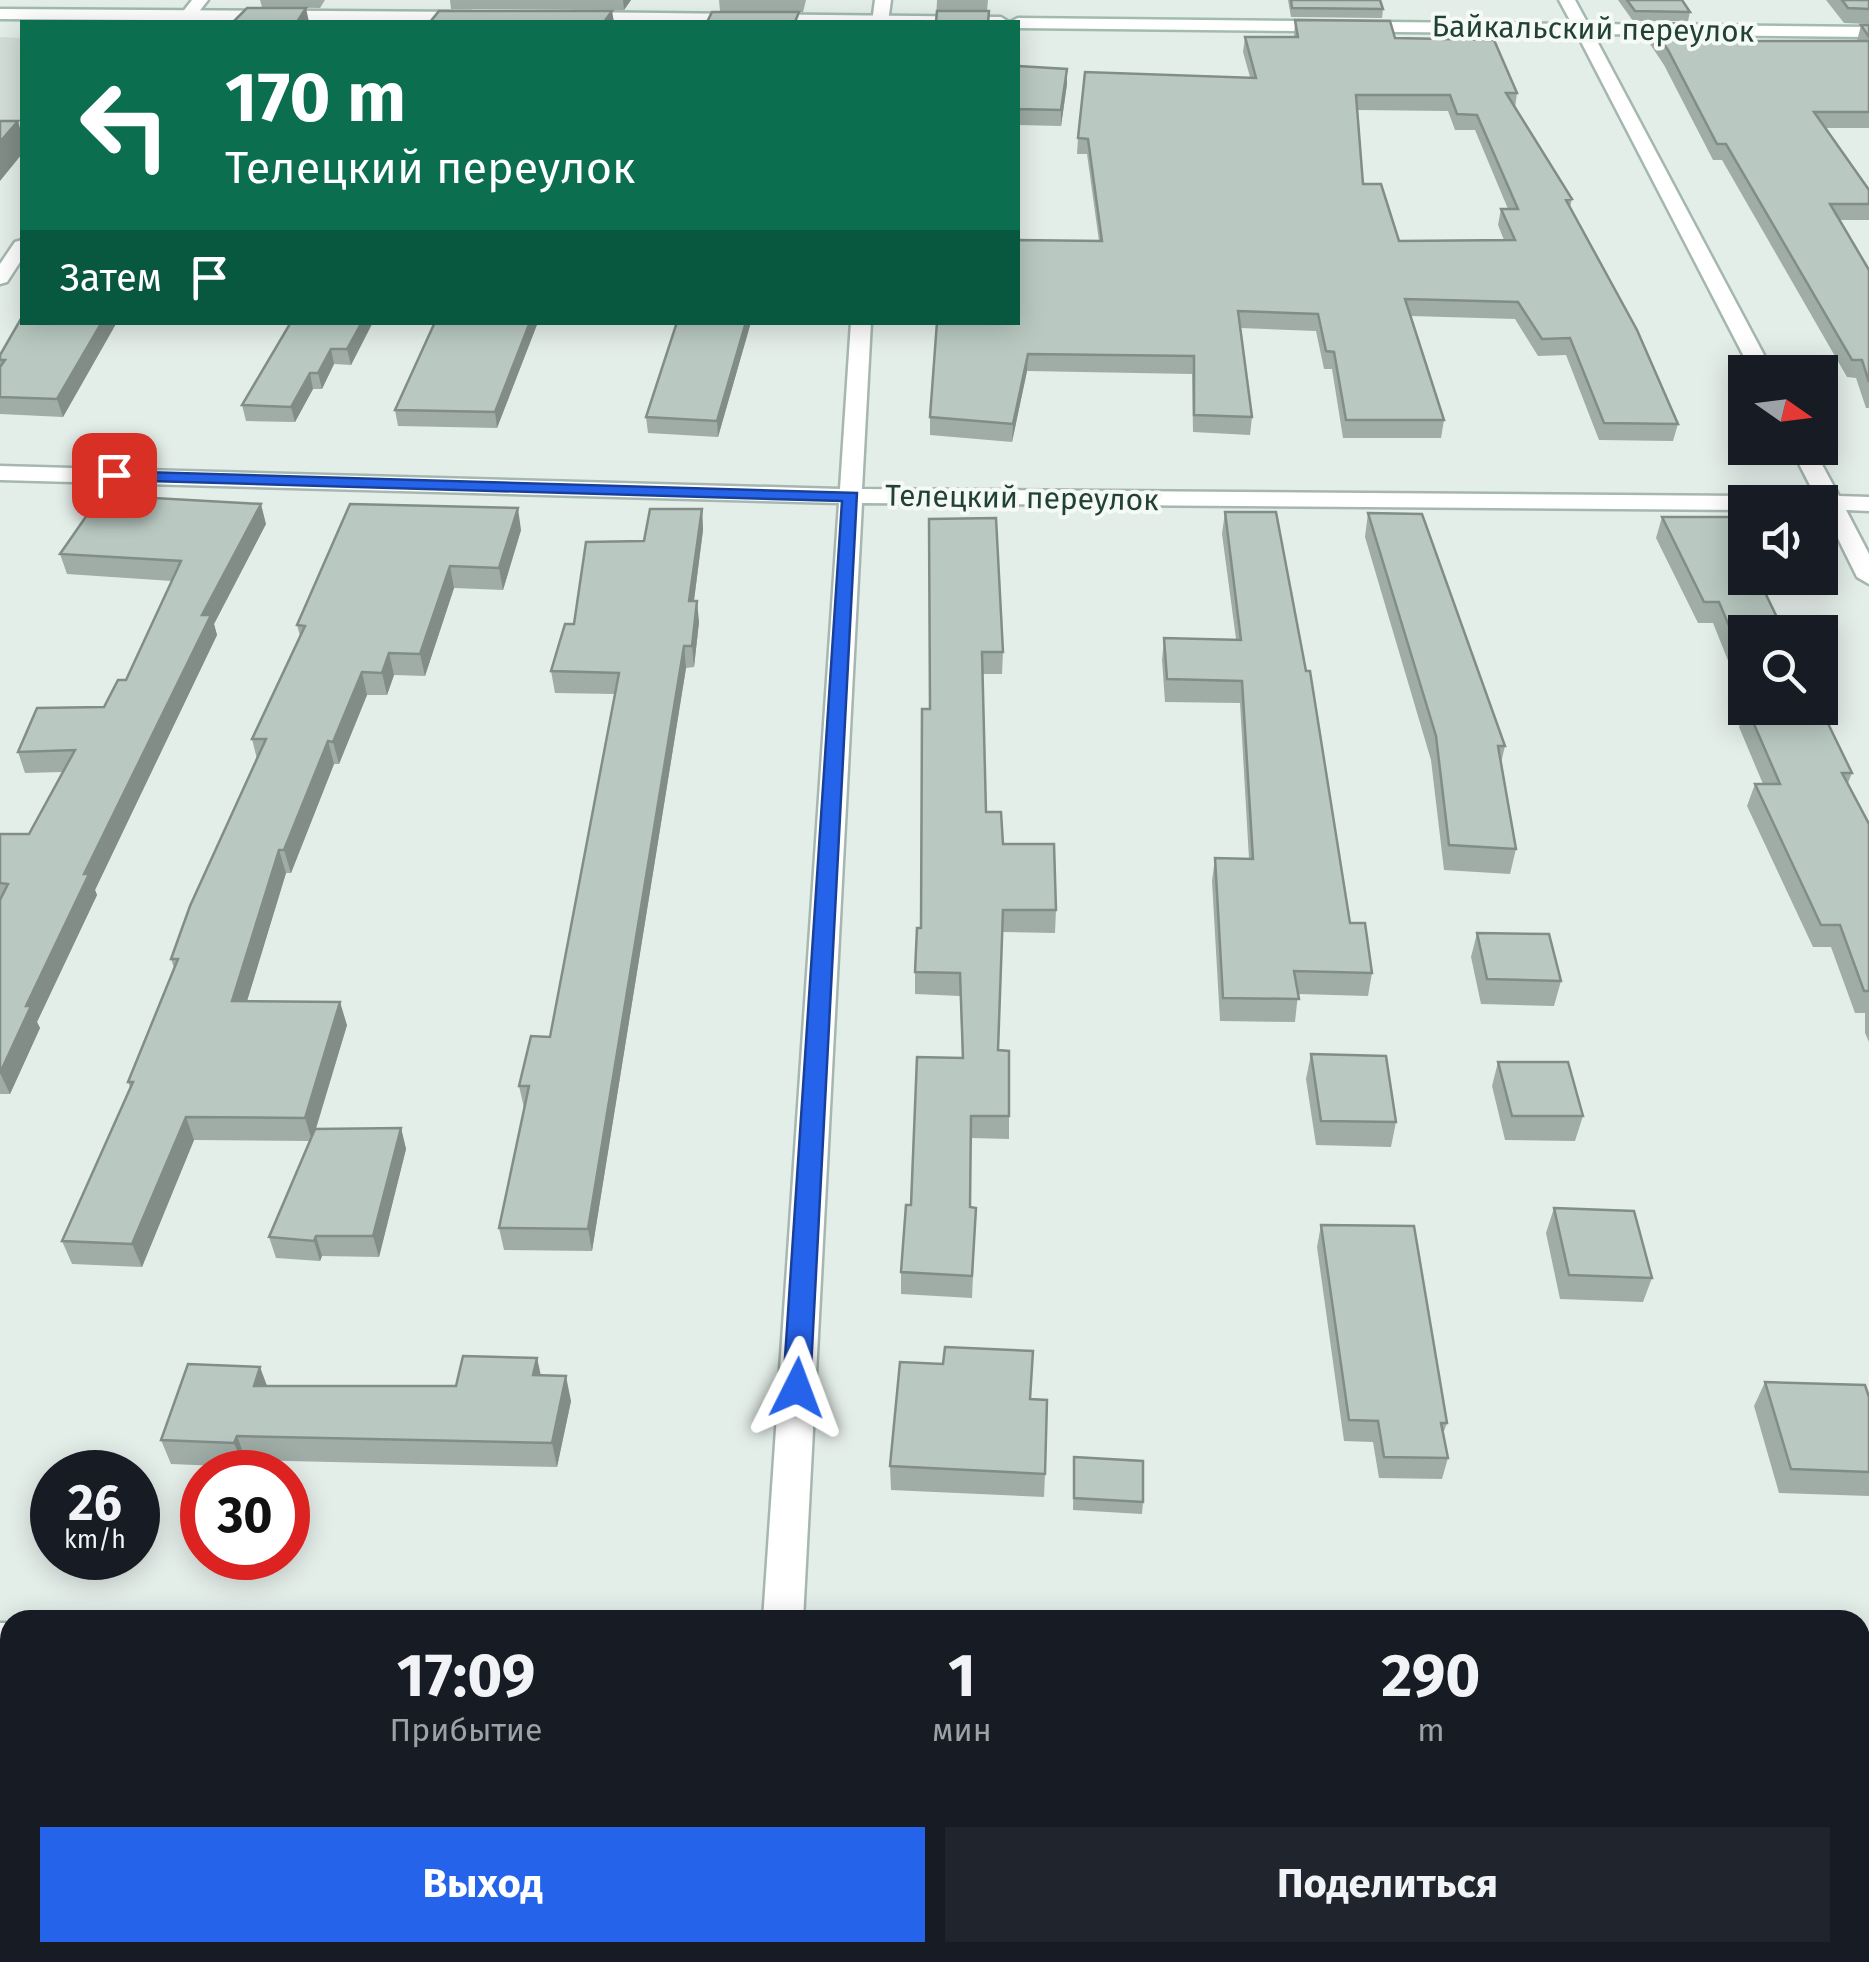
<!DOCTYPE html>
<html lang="ru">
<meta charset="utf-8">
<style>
body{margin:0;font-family:"Fira Sans",sans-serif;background:#20242c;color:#f1f3f6;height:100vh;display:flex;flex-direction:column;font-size:38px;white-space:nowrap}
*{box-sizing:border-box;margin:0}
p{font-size:32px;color:#9ea1a6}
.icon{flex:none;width:55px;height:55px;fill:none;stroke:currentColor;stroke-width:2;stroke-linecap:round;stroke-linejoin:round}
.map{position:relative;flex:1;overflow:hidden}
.drawer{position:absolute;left:0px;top:1610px;width:1870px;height:352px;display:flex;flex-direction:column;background:#171b24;border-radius:30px 30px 0 0;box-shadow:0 5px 25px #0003}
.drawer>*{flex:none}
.top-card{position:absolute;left:20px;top:20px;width:1000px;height:305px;border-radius:0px;box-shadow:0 5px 25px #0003;background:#0b6e4f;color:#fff;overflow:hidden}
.needle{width:65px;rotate:104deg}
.buttons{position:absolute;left:1728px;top:355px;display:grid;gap:20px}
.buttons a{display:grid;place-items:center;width:110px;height:110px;border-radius:0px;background:#171b24;box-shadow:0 5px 25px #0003;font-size:50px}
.speed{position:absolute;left:30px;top:1450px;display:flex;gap:20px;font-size:50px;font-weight:700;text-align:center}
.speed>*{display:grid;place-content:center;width:130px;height:130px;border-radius:50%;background:#171b24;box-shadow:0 5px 25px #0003;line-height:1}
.speed small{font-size:25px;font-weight:400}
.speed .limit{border:15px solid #d22;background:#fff;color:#111}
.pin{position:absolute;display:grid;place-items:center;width:85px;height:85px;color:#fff;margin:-42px;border-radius:20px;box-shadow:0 5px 15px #0006}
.me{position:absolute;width:110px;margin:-55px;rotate:3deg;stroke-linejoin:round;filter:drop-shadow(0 0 8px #0008)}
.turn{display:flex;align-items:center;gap:35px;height:210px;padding:0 40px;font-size:45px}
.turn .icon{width:130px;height:130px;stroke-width:2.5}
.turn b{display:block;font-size:70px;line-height:85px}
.then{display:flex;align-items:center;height:95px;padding:0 40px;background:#0003;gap:20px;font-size:38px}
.eta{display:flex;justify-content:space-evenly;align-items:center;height:170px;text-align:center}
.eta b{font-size:60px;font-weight:700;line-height:70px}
.action{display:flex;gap:20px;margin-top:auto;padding:20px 40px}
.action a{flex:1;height:115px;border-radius:0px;background:#2563eb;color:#fff;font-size:40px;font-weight:700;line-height:115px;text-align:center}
.action a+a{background:#20242c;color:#f1f3f6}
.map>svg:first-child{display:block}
</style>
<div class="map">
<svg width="1869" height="1962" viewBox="0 0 1869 1962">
<rect width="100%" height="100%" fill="#e4eee9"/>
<path fill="#d2ded7" d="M0,37L22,38V147L0,177Z"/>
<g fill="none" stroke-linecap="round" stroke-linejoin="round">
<defs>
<path id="minor" d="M192,0H208L191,22H175Z
M875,0H891L888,22H872Z
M1582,23L1590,28L1773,372H1752L1574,28Z
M22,240V259L7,282L0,284V264L15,242Z
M851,322H871L862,489L1745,496L1756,502H1745V510L862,503L803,1620H763L839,503L0,480V466L840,489Z
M1791,448H1813L1839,496L1869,497V511L1846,510L1869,554V584L1857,577L1820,502H1809L1816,497Z
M0,1623H10V1659H0Z
M1860,1696H1869V1734H1860Z
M731,1952H775L774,1962H730Z"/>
<path id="secondary" d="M1559,0H1575L1588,24L1869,27V37L1018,28V22H1010L1018,18L1572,24Z
M0,9L472,12L480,17L472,22L0,19Z
M573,12L1001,17L1009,22L567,20V14Z"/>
</defs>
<use href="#minor" stroke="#a6b7af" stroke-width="5"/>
<use href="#secondary" stroke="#a2bbaf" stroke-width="5"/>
<use href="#minor" fill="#fff" fill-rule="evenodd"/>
<use href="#secondary" fill="#fff" fill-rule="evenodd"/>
</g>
<path fill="#9fada6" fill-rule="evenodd" d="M260,0H325L320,8L262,7Z
M450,0H631L624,10L451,9Z
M719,0H806L803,12L720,11Z
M937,0H988L987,11L936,22Z
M1288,0H1380L1383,9L1382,18L1291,17Z
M1618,0H1682L1690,12L1688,21H1633Z
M1826,0H1869V24L1844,23Z
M1295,20L1395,38L1517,93L1515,108L1572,199L1570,207L1678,424L1673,441L1599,440L1566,355L1538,356L1515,319L1410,316L1444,420L1441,438H1343L1332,369H1324L1316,331L1240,328L1252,417L1250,435L1193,432L1192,374L1027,371L1012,442L930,435V417L1099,241L1087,154H1077L1078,138L1250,77L1243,52L1245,37H1294ZM1358,110L1448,111L1455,130H1475L1508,209H1501L1498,225L1504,240L1399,241L1363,184Z
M1649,23L1718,41H1857L1861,25H1869V128H1825L1869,190V220H1840L1869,270V408H1866L1856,378L1847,377L1722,160H1713L1664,65L1646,38Z
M1018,66L1067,84L1061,126L1018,125Z
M117,322L63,417L0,414V355Z
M373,322L351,365L334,364L322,389H313L295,422L246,421L242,405Z
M435,322H538L497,428L398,426L395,410Z
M751,322L718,437L648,433L646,417Z
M702,509L703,530L694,601L699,622L694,667L686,668L592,1251L504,1250L499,1228L524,1108L519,1086L550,1037L615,694L555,693L551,671L574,624L644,541Z
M1225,512L1350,923L1372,973L1368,996L1298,994L1295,1022L1220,1021L1212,881L1215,858L1249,859L1240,703L1165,702L1162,660L1164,638L1236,639L1222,534Z
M1368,513L1505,746L1501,763L1516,849L1510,874L1444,870L1431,760L1365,537Z
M1662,517L1745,632V703L1713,623H1698L1656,538Z
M929,519L1003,652L1002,674H983L986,812L1003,844L1056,910L1055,933L1002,932L998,1050L1009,1116V1139L971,1138L970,1207L976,1208L972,1298L901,1294V1272L911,1205L962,1058L960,996L915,994V972L921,928L930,709Z
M266,524L214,624L217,635L95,890L97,895L37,1022L40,1028L10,1094H0V834H29L63,772L25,773L18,752L104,707L126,680L172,581L67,574L60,554Z
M521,530L503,590L454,588L425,676L394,675L387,695H367L339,764H334L291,873H286L247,1001L347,1025L316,1129L401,1128L406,1149L379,1257L322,1256L320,1261L276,1258L269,1237L309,1141L194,1140L142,1267L72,1264L62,1241L130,1087L128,1082L174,968L171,959L257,759L252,739L300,636L297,625Z
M1820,707L1852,773L1848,783L1869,824V1042L1865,1033V1013H1855L1831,947H1813L1747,806L1755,784H1763L1739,727L1746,708Z
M1477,933L1561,981L1554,1006L1481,1004L1471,957Z
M1311,1054L1396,1122L1391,1147L1316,1145L1306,1079Z
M1498,1062L1583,1116L1575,1141L1505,1140L1492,1086Z
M1554,1208L1652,1278L1643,1302L1560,1299L1546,1233Z
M1321,1225L1447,1423L1443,1434L1448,1458L1442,1479L1379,1478L1373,1442L1344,1441L1317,1247Z
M537,1358L541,1375L571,1401L557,1467L246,1460L244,1467L171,1464L161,1440L267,1386H456Z
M1765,1382L1869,1397V1496L1779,1493L1754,1406Z
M1074,1457L1143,1502L1142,1514L1073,1510Z
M890,1466L1045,1474L1044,1497L891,1490Z
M1869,1753V1962H1716L1714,1952H1860Z
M251,1952H466L464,1962L378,1958L252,1955Z
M889,1952H1062L1061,1955L992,1956Z
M1396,1952H1525L1527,1962H1397Z"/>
<path fill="#828d87" d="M623,0H631L624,10Z
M306,8L309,22H297Z
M612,11L614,22H604Z
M1067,69V84L1061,126V110Z
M18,121L22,136V154L0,181V142Z
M102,322H117L63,417L57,399Z
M362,322H373L351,365L347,349Z
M530,322H538L497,428L495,412Z
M746,322H751L718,437L717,421Z
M331,349L334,364L322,389L318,373Z
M1028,354L1027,371L1012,442L1013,424Z
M310,373L313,389L295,422L291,407Z
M261,504L266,524L214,624L217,635L95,890L97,895L37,1022L40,1028L10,1094L0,1073L26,1006L202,615Z
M518,508L521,530L503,590L499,568Z
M702,509L703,530L691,623L689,601Z
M450,566L454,588L425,676L420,654Z
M697,601L699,622L694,667L692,646Z
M684,646L686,668L592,1251L588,1229Z
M389,653L394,675L387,695L382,673Z
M362,672L367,695L339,764L333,742Z
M328,741L334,764L291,873L284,850Z
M279,850L286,873L240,1024L232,1001Z
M340,1002L347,1025L312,1141L305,1118Z
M186,1117L194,1140L142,1267L132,1244Z
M401,1128L406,1149L379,1257L373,1236Z
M316,1236L322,1256L320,1261L314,1241Z
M537,1358L542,1383L533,1375Z
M260,1367L269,1391L254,1386Z
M566,1376L571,1401L557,1467L552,1443Z
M237,1436L246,1460L244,1467L234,1443Z
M454,1952H466L464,1962H452Z"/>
<path fill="#b9c9c1" stroke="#828d87" stroke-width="2.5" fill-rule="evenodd" d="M1291,0H1380L1383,9L1292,8Z
M1627,0H1682L1690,12L1635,11Z
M1842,0H1869V9L1848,8Z
M247,8H306L297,22H233Z
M439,11H612L604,22H430Z
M937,11H989L988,22H936Z
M712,12H799L795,22H707Z
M1295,20L1390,21L1395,38L1494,40L1517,93H1506L1572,199L1566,200L1637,330L1678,424L1604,423L1570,338L1542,339L1518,302L1405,299L1444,420H1346L1334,352L1326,351L1318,314L1238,311L1252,417L1194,415V356L1028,354L1013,424L930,417L937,322H1018V240L1102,241L1088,139L1078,138L1085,72L1256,78L1245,37H1298ZM1356,95H1450L1457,114L1477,115L1518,209H1501L1515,240L1399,241L1381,184H1363Z
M1649,23L1705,24L1718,41H1869V112H1814L1869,190V204H1830L1869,270V382L1862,360H1852L1726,144H1717L1668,50Z
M1861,25H1869V37Z
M1018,66L1067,69L1061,110L1018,109Z
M0,121H18L0,142Z
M22,317V322H102L57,399L0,397V367L5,360H0V355Z
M291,322H362L347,349H331L318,373H310L291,407L242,405Z
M435,322H530L495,412L395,410Z
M677,322H746L717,421L646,417Z
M101,495L261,504L202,615H211L84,874H89L26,1006H31L0,1073V900L8,884L0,883V834H29L75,750L18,752L37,708L104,707L118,680H126L181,561L60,554Z
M350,504L518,508L499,568L450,566L420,654L389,653L382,673L362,672L333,742L328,741L284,850H279L232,1001L340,1002L305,1118L186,1117L132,1244L62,1241L133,1082H128L178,959H171L190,906L266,739H252L305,626L297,625Z
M650,509H702L689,601H697L692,646H684L588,1229L499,1228L529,1086H519L531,1036L550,1037L619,673L551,671L565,624H574L586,542L644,541Z
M1225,512H1276L1306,671H1310L1350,923H1365L1372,973L1294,971L1299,999L1223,998L1215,858L1253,859L1242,681L1167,679L1164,638L1241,640Z
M1368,513L1422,514L1505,746H1498L1516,849L1449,845L1436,736Z
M1662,517H1729L1745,551V578H1758L1784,632H1745V664L1719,602H1704Z
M996,518L1003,652H982L986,812H1001L1003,844H1054L1056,910H1003L998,1050L1009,1051V1116H971L970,1207L976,1208L972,1276L901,1272L906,1205H911L917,1057L963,1058L960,973L915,972L917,928H921L922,709H930L929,519Z
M1820,707L1852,773H1842L1869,824V991H1864L1840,925H1821L1755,784H1780L1747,708Z
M1477,933L1549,934L1561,981L1487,979Z
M1311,1054L1386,1056L1396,1122L1321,1121Z
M1498,1062H1568L1583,1116H1512Z
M401,1128L373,1236H316L314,1241L269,1237L315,1129Z
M1554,1208L1634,1211L1652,1278L1569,1275Z
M1321,1225L1414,1226L1447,1423H1441L1448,1458L1384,1457L1378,1421L1349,1420Z
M945,1347L1033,1351L1030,1399L1047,1400L1045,1474L890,1466L900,1362L943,1364Z
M463,1356L537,1358L533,1375L566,1376L552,1443L237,1436L234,1443L161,1440L188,1364L260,1367L254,1386H456Z
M1765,1382L1865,1385L1869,1397V1472L1791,1469Z
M1074,1457L1143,1461V1502L1074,1498Z
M1860,1752L1869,1753V1962H1740L1738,1952H1860Z
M379,1952H454L452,1962H377Z
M889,1952H992V1962H889Z
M1406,1952H1525L1527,1962H1407Z"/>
<path fill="#2563eb" stroke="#184099" stroke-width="2.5" d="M108,471L857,493L810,1388L806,1396H787L783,1388L842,501L114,480L106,475Z"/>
<g text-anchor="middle" stroke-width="8" stroke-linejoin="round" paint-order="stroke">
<g font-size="30" fill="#224135" stroke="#f5faf7">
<text transform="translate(1593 29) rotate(1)" y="10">Байкальский переулок</text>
<text transform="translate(1022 498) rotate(1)" y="10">Телецкий переулок</text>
</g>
</g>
</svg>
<div class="buttons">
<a><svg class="needle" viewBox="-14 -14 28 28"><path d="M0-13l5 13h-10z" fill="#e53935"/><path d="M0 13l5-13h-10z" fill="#9ea1a6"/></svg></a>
<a><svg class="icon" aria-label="sound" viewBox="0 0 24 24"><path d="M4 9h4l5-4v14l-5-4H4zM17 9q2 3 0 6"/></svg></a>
<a><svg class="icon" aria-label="search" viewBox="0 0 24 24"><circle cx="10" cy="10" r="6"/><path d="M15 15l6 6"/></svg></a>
</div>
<div class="speed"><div>26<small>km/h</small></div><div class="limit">30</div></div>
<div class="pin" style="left:114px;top:475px;background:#d93025"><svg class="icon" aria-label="arrive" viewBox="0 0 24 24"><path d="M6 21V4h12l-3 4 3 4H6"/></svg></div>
<svg class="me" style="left:797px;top:1388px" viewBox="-20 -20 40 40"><path d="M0-17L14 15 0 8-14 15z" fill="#2563eb" stroke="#fff" stroke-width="4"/></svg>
<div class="top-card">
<div class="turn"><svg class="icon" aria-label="left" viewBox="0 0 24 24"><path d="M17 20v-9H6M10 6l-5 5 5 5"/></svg><div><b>170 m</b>Телецкий переулок</div></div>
<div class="then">Затем<svg class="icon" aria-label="arrive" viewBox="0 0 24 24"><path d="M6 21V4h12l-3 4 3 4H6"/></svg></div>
</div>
<section class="drawer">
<div class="eta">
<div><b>17:09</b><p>Прибытие</p></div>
<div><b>1</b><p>мин</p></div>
<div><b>290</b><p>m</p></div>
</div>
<div class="action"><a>Выход</a><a>Поделиться</a></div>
</section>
</div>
